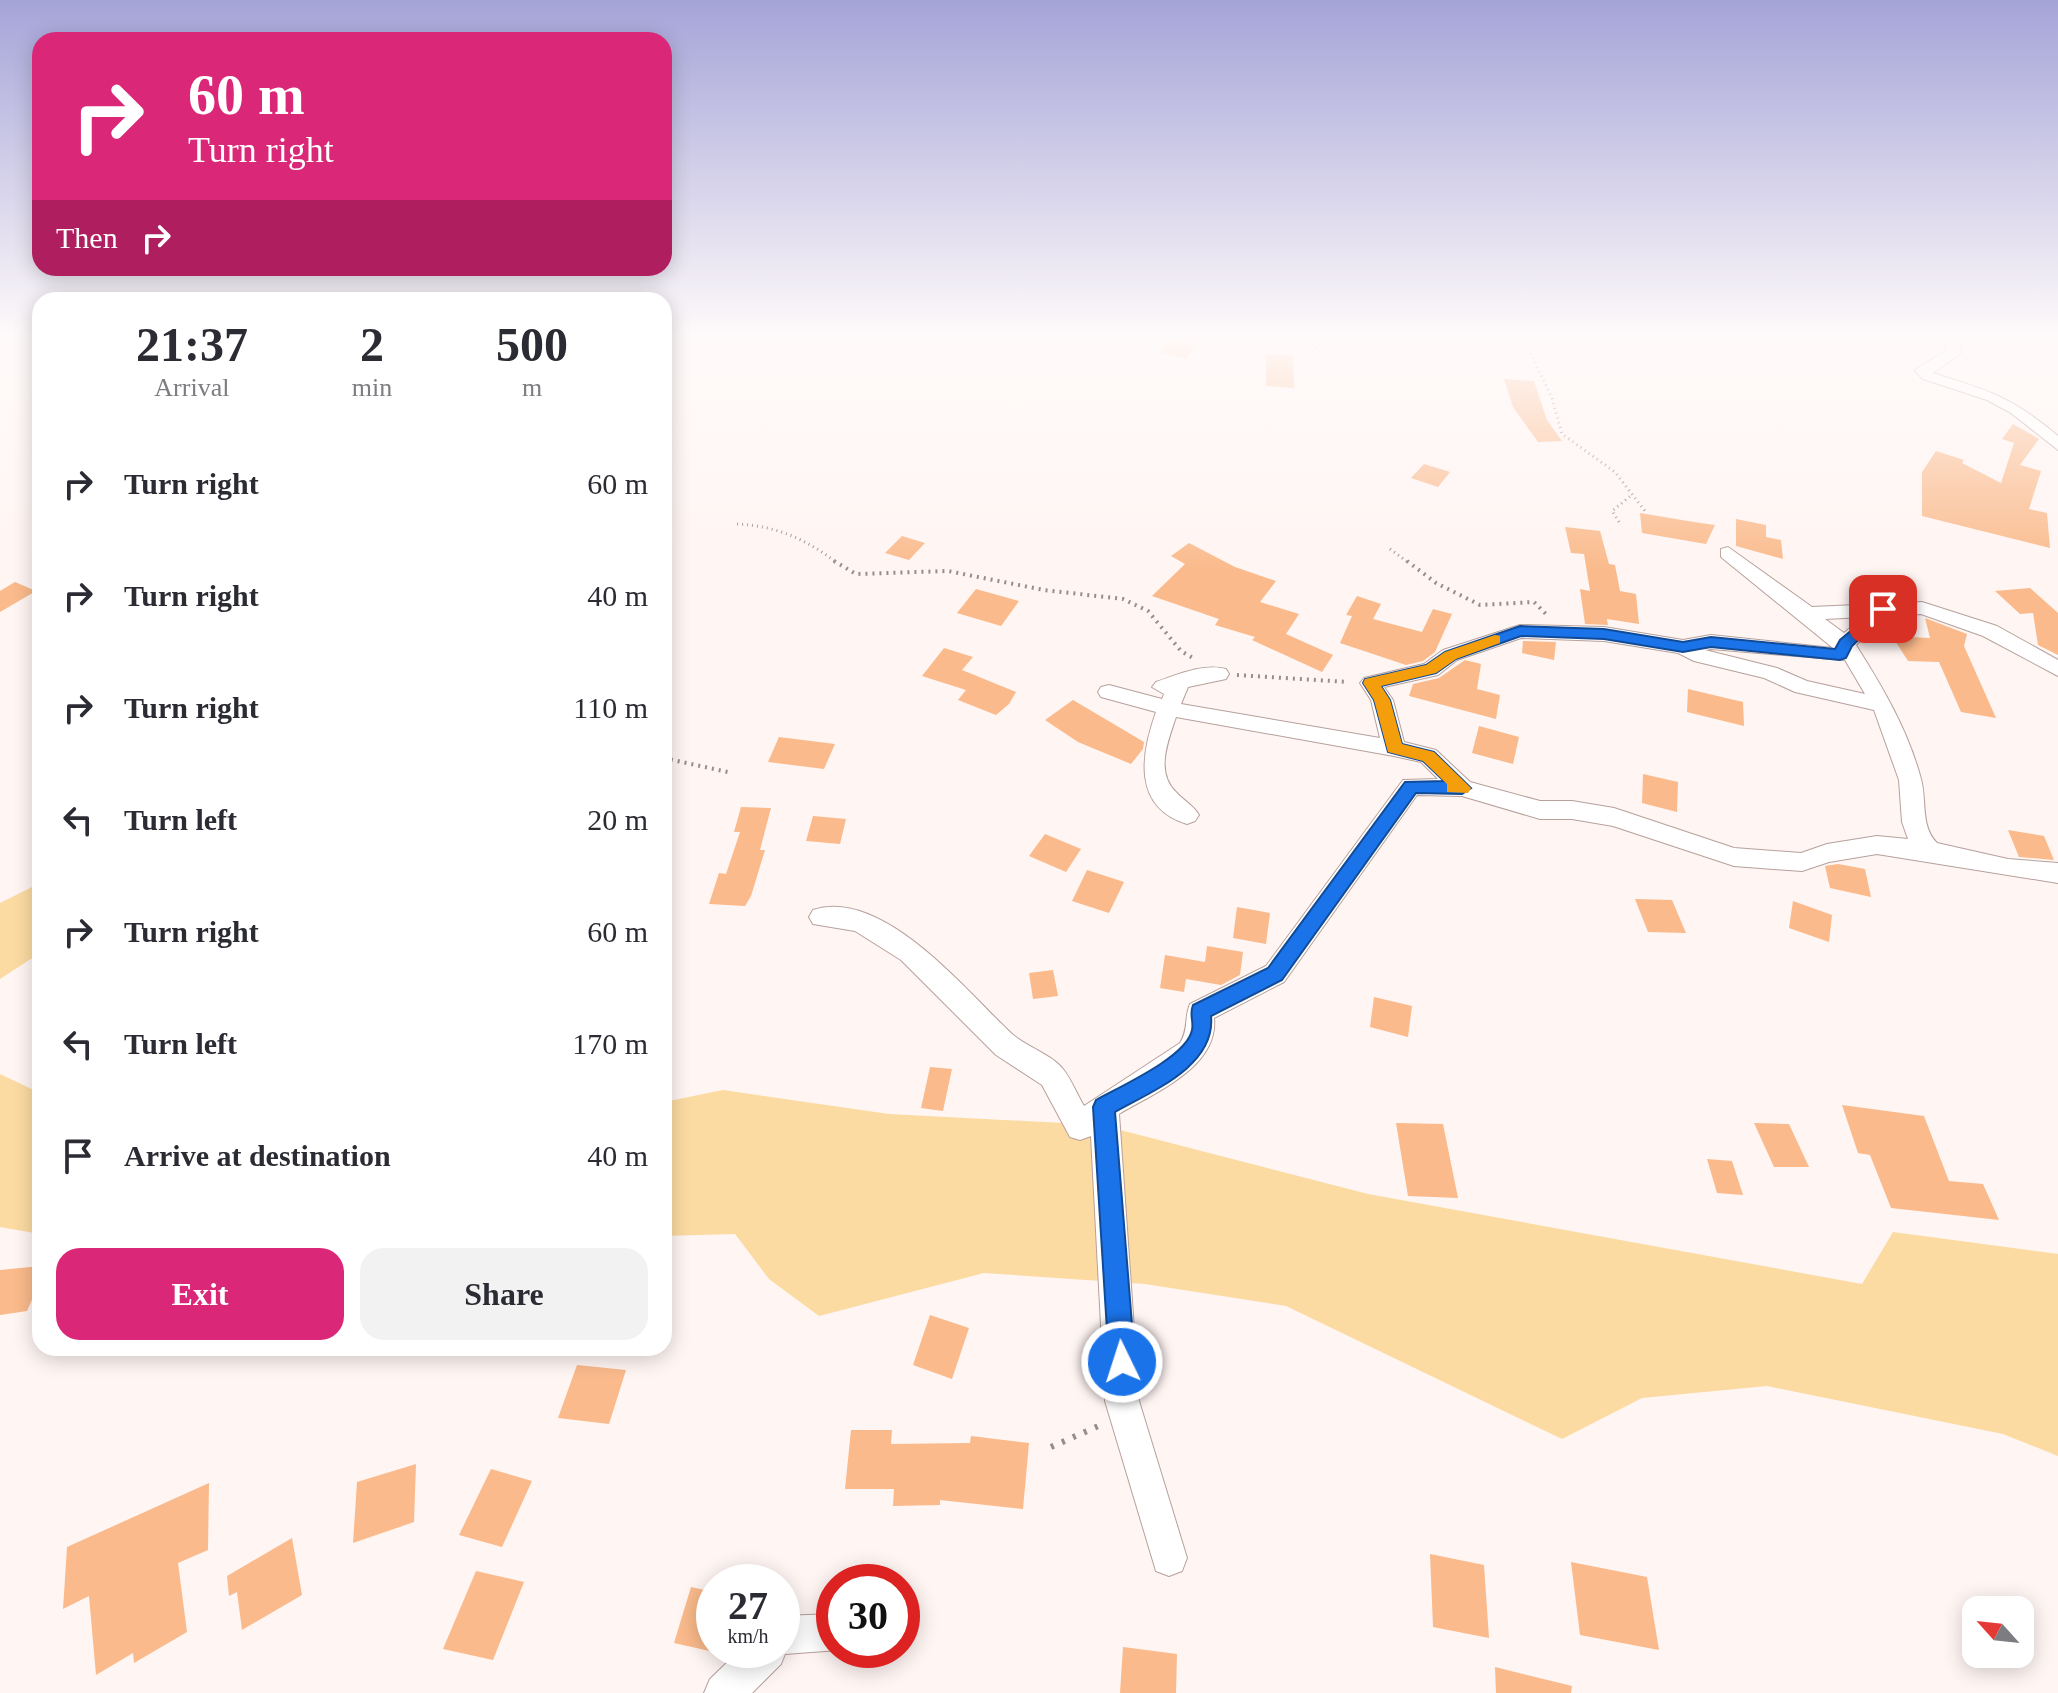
<!DOCTYPE html>
<style>
body{margin:0;font-family:"Times New Roman",serif;background:#f2f2f3;color:#2b2b33;height:100vh;display:flex;flex-direction:column;font-size:30px;white-space:nowrap}
*{box-sizing:border-box;margin:0}
p{font-size:26px;color:#7c7c81}
.icon{flex:none;width:44px;height:44px;fill:none;stroke:currentColor;stroke-width:2;stroke-linecap:round;stroke-linejoin:round}
.map{position:relative;flex:1;overflow:hidden}
.details{position:absolute;left:32px;top:292px;width:640px;height:1064px;display:flex;flex-direction:column;background:#fff;border-radius:24px;box-shadow:0 4px 20px #0003}
.details>*{flex:none}
.guide{position:absolute;left:32px;top:32px;width:640px;height:244px;border-radius:24px;box-shadow:0 4px 20px #0003;background:#db2777;color:#fff;overflow:hidden}
.needle{width:52px;rotate:297deg}
.fabs{position:absolute;left:1962px;top:1596px;display:grid;gap:16px}
.fabs a{display:grid;place-items:center;width:72px;height:72px;border-radius:16px;background:#fff;box-shadow:0 4px 20px #0003;font-size:40px}
.speed{position:absolute;left:696px;top:1564px;display:flex;gap:16px;font-size:40px;font-weight:700;text-align:center}
.speed>*{display:grid;place-content:center;width:104px;height:104px;border-radius:50%;background:#fff;box-shadow:0 4px 20px #0003;line-height:1}
.speed small{font-size:20px;font-weight:400}
.speed .limit{border:12px solid #d22;background:#fff;color:#111}
.pin{position:absolute;display:grid;place-items:center;width:68px;height:68px;color:#fff;margin:-34px;border-radius:16px;box-shadow:0 4px 12px #0006}
.me{position:absolute;width:88px;margin:-44px;rotate:356deg;stroke-linejoin:round;filter:drop-shadow(0 0 6px #0008)}
.turn{display:flex;align-items:center;gap:28px;height:168px;padding:0 24px;font-size:36px}
.turn .icon{width:104px;height:104px;stroke-width:2.5}
.turn b{display:block;font-size:56px;line-height:68px}
.then{display:flex;align-items:center;height:76px;padding:0 24px;background:#0003;gap:16px;font-size:30px}
.eta{display:flex;justify-content:space-evenly;align-items:center;height:136px;text-align:center}
.eta b{font-size:48px;font-weight:600;line-height:56px}
.primary-button{display:flex;gap:16px;margin-top:auto;padding:16px 24px}
.primary-button a{flex:1;height:92px;border-radius:24px;background:#db2777;color:#fff;font-size:32px;font-weight:600;line-height:92px;text-align:center}
.primary-button a+a{background:#f2f2f3;color:#2b2b33}
ul{padding:0;list-style:none}
li{display:flex;align-items:center;gap:24px;height:112px;padding:0 24px}
li div{flex:1}
li b{display:block;font-size:30px}
li em{font-style:normal}
.map>svg:first-child{display:block}
</style>
<div class="map">
<svg width="2058" height="1693" viewBox="0 0 2058 1693">
<rect width="100%" height="100%" fill="#fff5f3"/>
<path fill="#fcdba2" d="M40,883V953L0,979V903Z
M0,1074L40,1093V1234L0,1227Z
M723,1090L889,1114L1101,1125L1368,1194L1862,1284L1893,1232L2058,1254V1456L2003,1434L1767,1386L1642,1398L1562,1439L1286,1306L1145,1284L984,1273L819,1316L769,1279L735,1234L664,1236V1102Z"/>
<path fill="#faba8b" d="M1173,338L1199,344L1185,359L1159,352Z
M1266,354L1293,355L1294,388L1266,386Z
M1504,379L1534,381L1547,420L1562,441L1538,442L1513,407Z
M2013,424L2039,439L2020,465L2041,471L2029,509L2047,513L2050,548L1922,516V472L1936,451L1964,460L1962,463L2001,483L2014,443L2002,439Z
M1424,464L1450,472L1438,487L1411,478Z
M1640,513L1694,522L1715,525L1706,544L1642,533Z
M1736,519L1766,525V537L1781,540L1783,559L1736,546Z
M1565,527L1600,531L1609,564L1615,565L1620,591L1636,594L1639,624L1607,619L1608,625L1585,624L1580,589L1590,591L1584,554L1571,553Z
M902,536L925,543L909,560L885,553Z
M1189,543L1235,567L1276,581L1260,602L1299,614L1286,634L1333,655L1322,672L1252,640L1255,637L1215,625L1219,619L1152,596L1185,564L1171,556Z
M15,582L36,591L0,612V591Z
M2030,588L2058,613V655L2038,645L2033,613L2020,614L1995,591Z
M976,589L1019,601L1001,626L957,613Z
M1357,596L1381,604L1373,619L1422,632L1433,609L1452,614L1435,652L1423,661L1406,665L1340,643L1352,616L1346,615Z
M1925,618L1967,634L1964,646L1996,718L1961,712L1939,662L1908,661L1892,636L1930,638Z
M1523,641L1556,642L1554,660L1522,653Z
M944,648L973,657L962,670L1016,692L1009,704L996,715L958,700L966,690L922,676Z
M1465,660L1481,664L1477,689L1500,695L1496,719L1409,696L1413,684L1439,678Z
M1688,689L1743,702L1744,726L1687,712Z
M1073,700L1144,742L1143,749L1131,764L1078,742L1045,720Z
M1479,726L1519,737L1513,764L1472,753Z
M779,737L835,744L824,769L768,762Z
M1643,774L1678,782L1677,812L1642,803Z
M741,807L771,808L760,850H765L751,896L745,906L709,904L719,873L726,874L740,832H734Z
M813,816L846,819L840,844L806,841Z
M2008,830L2044,836L2054,860L2019,857Z
M1045,834L1081,849L1066,872L1029,856Z
M1838,864L1865,869L1871,897L1830,888L1825,866Z
M1087,870L1124,882L1109,913L1072,901Z
M1635,899L1672,900L1686,933L1648,932Z
M1793,901L1832,915L1829,942L1789,928Z
M1237,907L1270,913L1266,944L1233,938Z
M1207,946L1243,952L1240,975L1221,985L1186,979L1184,992L1160,988L1165,955L1205,962Z
M1053,970L1058,996L1033,999L1029,973Z
M1374,997L1412,1006L1408,1037L1370,1027Z
M930,1067L952,1069L943,1111L921,1108Z
M1842,1105L1924,1116L1949,1181L1983,1184L1999,1220L1891,1208L1870,1155L1858,1153Z
M1396,1123L1443,1124L1458,1198L1408,1196Z
M1754,1123L1789,1124L1809,1167H1774Z
M1707,1159L1732,1161L1743,1195L1717,1193Z
M40,1266V1282L27,1311L0,1315V1270Z
M930,1315L969,1328L952,1379L913,1365Z
M577,1365L626,1370L609,1424L558,1418Z
M851,1430H892L891,1444L970,1443L971,1436L1029,1443L1023,1509L940,1500V1505L893,1506L894,1489H845Z
M416,1464L414,1522L353,1543L357,1482Z
M491,1469L532,1481L502,1547L459,1535Z
M209,1483L208,1550L178,1563L187,1632L134,1663L133,1653L96,1675L89,1596L63,1609L67,1547Z
M292,1538L302,1595L242,1630L237,1592L229,1596L227,1576Z
M1430,1554L1484,1565L1489,1638L1433,1627Z
M1571,1562L1647,1577L1659,1650L1580,1635Z
M476,1571L524,1582L493,1660L443,1649Z
M691,1587L714,1592V1652L674,1643Z
M1123,1647L1177,1654L1176,1693H1120Z
M1495,1667L1572,1686L1571,1693H1496Z"/>
<g fill="none" stroke-linecap="round" stroke-linejoin="round">
<defs>
<path id="minor" d="M1935,335H1951L1960,345L1961,353L1933,373C1990,391 2012,397 2058,436V450L2011,413L1987,400L1923,379L1915,371L1918,368L1945,351V346Z
M1728,547L1812,607L1922,602L1997,626L2058,660V676L1983,636L1921,614L1887,616L1856,645C1883,688 1908,730 1921,779C1927,800 1920,826 1937,843L2008,859L2058,863V883L1877,854L1829,862L1802,871L1734,866L1613,826L1572,819H1540L1462,796L1417,795L1284,982L1214,1018C1219,1067 1154,1093 1119,1114L1139,1401L1187,1558L1182,1571L1169,1576L1156,1571L1105,1401L1091,1136L1080,1140L1070,1137L1042,1085L996,1055L901,960L855,931L813,924L809,917L813,910C883,887 967,992 1012,1034C1027,1047 1051,1054 1063,1069C1071,1079 1077,1094 1084,1106L1180,1043C1189,1029 1184,1018 1190,1004L1266,966L1403,780L1438,779L1421,762L1394,756L1176,717C1168,741 1155,772 1176,792C1183,800 1193,805 1199,815L1195,821L1187,824C1132,807 1141,754 1156,712L1101,697L1098,692L1101,687L1109,685L1162,699L1164,694L1152,687L1156,682C1177,675 1203,663 1226,669L1229,674L1226,679L1188,687L1181,704L1380,738L1371,700L1360,683L1364,678L1424,664L1443,650L1520,625L1604,627L1683,640L1711,635L1833,648L1721,557V549ZM1863,617L1844,633L1825,619ZM1521,638L1604,641L1678,653L1694,661L1764,678L1795,692L1874,710L1899,780L1902,822L1908,839L1877,836L1827,844L1801,853L1734,848L1614,808L1572,801H1540L1470,782L1436,750L1404,742L1393,700L1384,687L1438,675L1457,660ZM1711,649L1845,660L1865,694L1807,681L1777,668L1705,650Z
M834,1614V1650H839L785,1654L781,1664L752,1693H704L710,1679L740,1650H782V1616Z"/>
</defs>
<use href="#minor" stroke="#b7a09b" stroke-width="2"/>
<path stroke="#978e8c" stroke-width="3" stroke-dasharray="1 4" stroke-linecap="butt" d="M1308,335L1320,353
M1522,335L1552,398L1562,434L1615,472L1645,511
M1619,522L1612,511L1633,494
M737,524C777,526 806,539 837,563
M1390,549L1409,563"/>
<path stroke="#978e8c" stroke-width="4" stroke-dasharray="2 5" stroke-linecap="butt" d="M834,561L856,574L948,571L1044,590L1123,599L1148,611L1181,651L1193,658
M1407,561L1436,583L1480,605L1534,602L1546,614
M1237,675L1348,682
M664,758L732,773"/>
<path stroke="#978e8c" stroke-width="6" stroke-dasharray="3 9" stroke-linecap="butt" d="M1051,1447L1103,1424"/>
<use href="#minor" fill="#fff" fill-rule="evenodd"/>
</g>
<linearGradient id="sky" x2="0" y2="1"><stop stop-color="#a5a4d8"/><stop offset="0.59" stop-color="#fffafa"/><stop offset="1" stop-color="#fffafa" stop-opacity="0"/></linearGradient>
<rect width="2058" height="572" fill="url(#sky)"/>
<path fill="#1a73e8" stroke="#114b97" stroke-width="2" d="M1883,604L1888,605V612L1852,646L1846,658L1840,660L1711,647L1683,652L1604,639L1521,636L1456,659L1436,673L1381,686L1390,700L1402,744L1434,752L1471,788L1462,794L1416,793L1282,980L1211,1016C1216,1066 1152,1091 1115,1112L1135,1362L1131,1371L1122,1374L1113,1371L1109,1362L1093,1107L1096,1100C1119,1087 1187,1057 1192,1030C1194,1021 1189,1015 1193,1005L1268,968L1405,782L1444,781L1423,761L1388,752L1374,700L1363,683L1365,679L1426,665L1445,652L1520,626L1604,629L1683,642L1711,637L1835,649L1840,640Z"/>
<path fill="#f59e0b" d="M1495,635L1500,636V643L1456,659L1436,673L1381,686L1390,700L1402,744L1434,752L1471,788L1468,793L1447,792V784L1423,761L1388,752L1374,700L1363,683L1365,679L1426,665L1445,652Z"/>
</svg>
<div class="fabs">
<a><svg class="needle" viewBox="-14 -14 28 28"><path d="M0-13l5 13h-10z" fill="#e53935"/><path d="M0 13l5-13h-10z" fill="#7c7c81"/></svg></a>
</div>
<div class="speed"><div>27<small>km/h</small></div><div class="limit">30</div></div>
<div class="pin" style="left:1883px;top:609px;background:#d93025"><svg class="icon" aria-label="arrive" viewBox="0 0 24 24"><path d="M6 21V4h12l-3 4 3 4H6"/></svg></div>
<svg class="me" style="left:1122px;top:1362px" viewBox="-20 -20 40 40"><circle r="17" fill="#1a73e8" stroke="#fff" stroke-width="3"/><path d="M0-11L8 9 0 5-8 9z" fill="#fff"/></svg>
<div class="guide">
<div class="turn"><svg class="icon" aria-label="right" viewBox="0 0 24 24"><path d="M7 20v-9h11M14 6l5 5-5 5"/></svg><div><b>60 m</b>Turn right</div></div>
<div class="then">Then<svg class="icon" aria-label="right" viewBox="0 0 24 24"><path d="M7 20v-9h11M14 6l5 5-5 5"/></svg></div>
</div>
<section class="details">
<div class="eta">
<div><b>21:37</b><p>Arrival</p></div>
<div><b>2</b><p>min</p></div>
<div><b>500</b><p>m</p></div>
</div>
<ul>
<li><svg class="icon" aria-label="right" viewBox="0 0 24 24"><path d="M7 20v-9h11M14 6l5 5-5 5"/></svg><div><b>Turn right</b></div><em>60 m</em></li>
<li><svg class="icon" aria-label="right" viewBox="0 0 24 24"><path d="M7 20v-9h11M14 6l5 5-5 5"/></svg><div><b>Turn right</b></div><em>40 m</em></li>
<li><svg class="icon" aria-label="right" viewBox="0 0 24 24"><path d="M7 20v-9h11M14 6l5 5-5 5"/></svg><div><b>Turn right</b></div><em>110 m</em></li>
<li><svg class="icon" aria-label="left" viewBox="0 0 24 24"><path d="M17 20v-9H6M10 6l-5 5 5 5"/></svg><div><b>Turn left</b></div><em>20 m</em></li>
<li><svg class="icon" aria-label="right" viewBox="0 0 24 24"><path d="M7 20v-9h11M14 6l5 5-5 5"/></svg><div><b>Turn right</b></div><em>60 m</em></li>
<li><svg class="icon" aria-label="left" viewBox="0 0 24 24"><path d="M17 20v-9H6M10 6l-5 5 5 5"/></svg><div><b>Turn left</b></div><em>170 m</em></li>
<li><svg class="icon" aria-label="arrive" viewBox="0 0 24 24"><path d="M6 21V4h12l-3 4 3 4H6"/></svg><div><b>Arrive at destination</b></div><em>40 m</em></li>
</ul>
<div class="primary-button"><a>Exit</a><a>Share</a></div>
</section>
</div>
